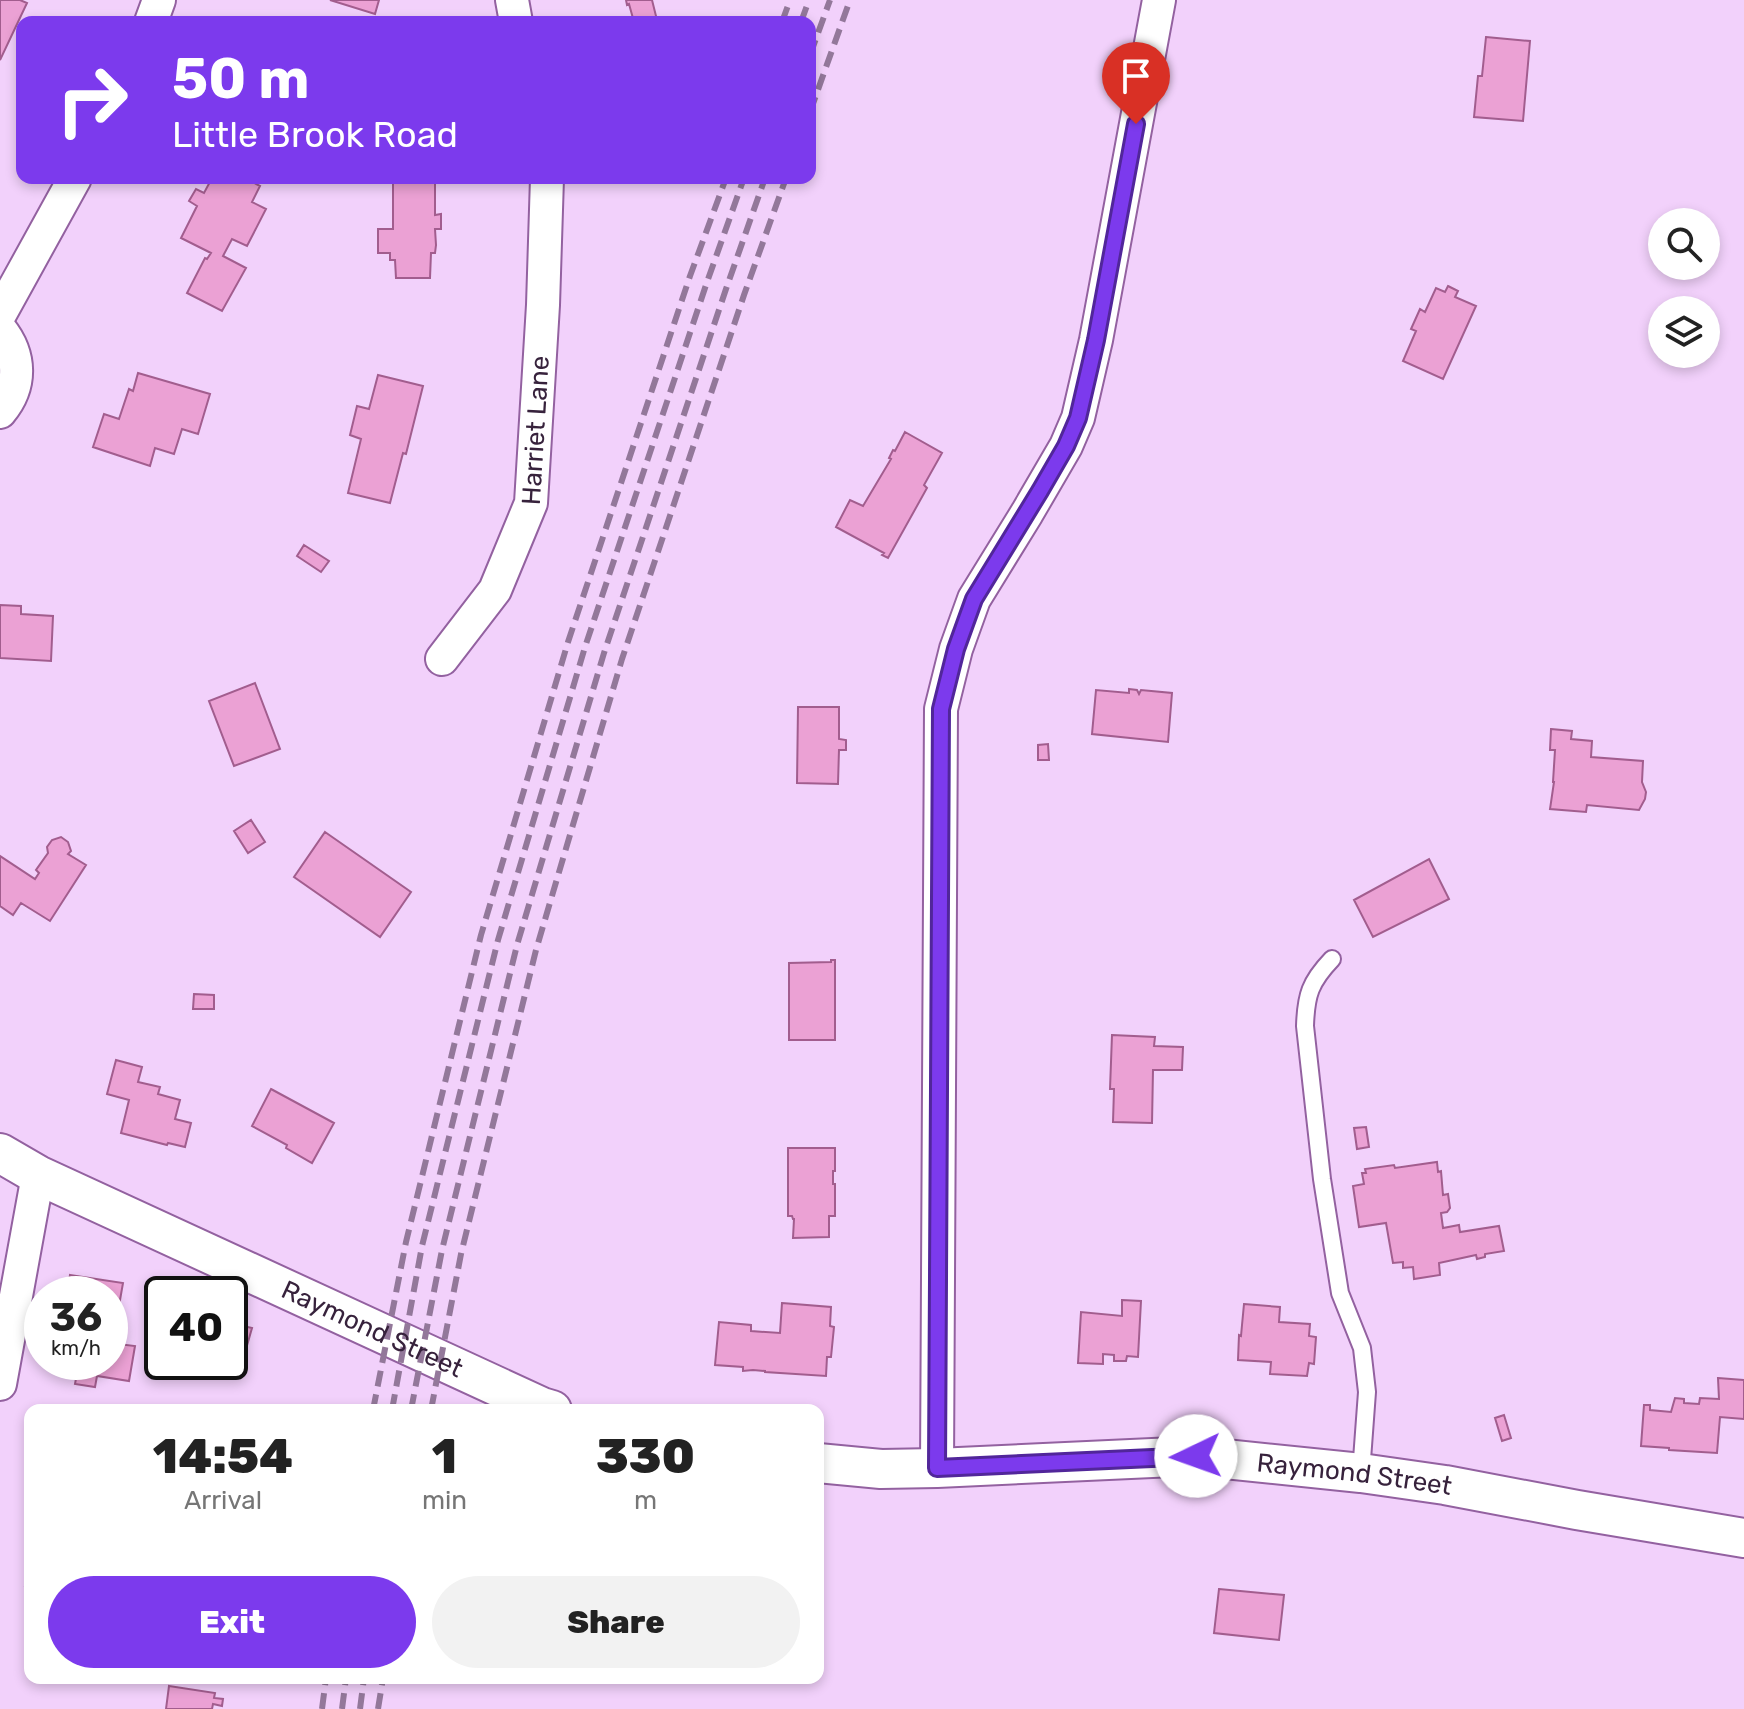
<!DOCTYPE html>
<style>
body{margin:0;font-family:Rubik,sans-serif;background:#f2f2f2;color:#222;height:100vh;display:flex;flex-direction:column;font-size:30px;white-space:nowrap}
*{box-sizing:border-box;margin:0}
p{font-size:26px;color:#767676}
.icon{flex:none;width:44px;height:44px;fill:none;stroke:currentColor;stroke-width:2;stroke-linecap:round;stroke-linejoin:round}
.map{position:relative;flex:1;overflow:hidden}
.side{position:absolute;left:24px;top:1404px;width:800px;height:280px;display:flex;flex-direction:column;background:#fff;border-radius:16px;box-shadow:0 4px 12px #0003}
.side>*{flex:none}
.top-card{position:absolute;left:16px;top:16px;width:800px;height:168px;border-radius:16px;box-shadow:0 4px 12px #0003;background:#7c3aed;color:#fff;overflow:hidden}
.tools{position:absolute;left:1648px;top:208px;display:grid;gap:16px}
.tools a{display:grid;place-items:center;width:72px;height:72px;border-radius:50%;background:#fff;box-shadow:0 4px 12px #0003;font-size:40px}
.speed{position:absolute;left:24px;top:1276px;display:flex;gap:16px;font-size:40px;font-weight:700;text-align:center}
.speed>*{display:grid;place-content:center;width:104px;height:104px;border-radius:50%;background:#fff;box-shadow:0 4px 12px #0003;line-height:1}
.speed small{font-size:20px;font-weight:400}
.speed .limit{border:4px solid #111;border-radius:12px;background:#fff;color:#111}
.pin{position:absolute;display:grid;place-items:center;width:68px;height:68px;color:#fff;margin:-82px -34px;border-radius:50% 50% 50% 0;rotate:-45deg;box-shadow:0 0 8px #0007}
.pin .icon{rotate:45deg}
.me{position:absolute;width:88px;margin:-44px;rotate:267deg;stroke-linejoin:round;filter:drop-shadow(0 0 6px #0008)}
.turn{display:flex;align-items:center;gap:28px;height:168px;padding:0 24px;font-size:36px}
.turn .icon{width:104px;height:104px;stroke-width:2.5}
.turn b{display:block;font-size:56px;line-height:68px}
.eta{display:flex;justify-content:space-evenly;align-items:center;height:136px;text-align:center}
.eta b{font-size:48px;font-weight:800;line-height:56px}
.primary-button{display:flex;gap:16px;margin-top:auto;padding:16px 24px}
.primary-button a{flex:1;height:92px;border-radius:48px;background:#7c3aed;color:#fff;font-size:32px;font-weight:800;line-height:92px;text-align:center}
.primary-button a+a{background:#f2f2f2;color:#222}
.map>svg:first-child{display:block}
</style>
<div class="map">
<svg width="1744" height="1709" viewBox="0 0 1744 1709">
<rect width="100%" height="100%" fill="#f2d1fb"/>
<path fill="#eba1d4" stroke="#a25d8e" stroke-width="2" d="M0,0H20L27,3L0,60Z
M330,0H379L375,14Z
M626,0H652L657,20L651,22H634L629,4L627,5Z
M1486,37L1530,41L1523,121L1474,117L1478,76H1482Z
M212,178H245L260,186L252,202L266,209L247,246L232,239L223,256L246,268L222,311L187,293L205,258L207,259L211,253L181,238L197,206L189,201L196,189L204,193Z
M393,178H435V215L441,214V229H435L436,245L435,253H431L430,278H396L395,260H390V253H378V229H393Z
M1448,286L1458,291L1455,297L1476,306L1443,379L1403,361L1416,331L1411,329L1420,309L1425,312L1436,288L1445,292Z
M138,373L210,394L198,434L182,429L174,454L155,448L150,466L93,447L104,414L119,419L129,389L133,391Z
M378,375L423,386L406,454L403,453L390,503L348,493L361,439L350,435L357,406L369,409Z
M905,432L942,453L924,485L927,488L888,558L882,555L884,553L836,527L850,500L863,506L891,459L889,458L893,450L895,451Z
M304,545L329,561L321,572L297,556Z
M0,605L21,606V614L53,616L51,661L0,658Z
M255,683L280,749L234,766L209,701Z
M1129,689L1137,690L1139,694L1141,690L1172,693L1168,742L1092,734L1096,690L1129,693Z
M798,707H839V739L846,740V750H839L838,784L797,783Z
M1551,729L1572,731L1571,739L1592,741L1591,757L1643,761L1642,782L1646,792L1645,799L1639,810L1587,805L1586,812L1550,809L1554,782H1553L1555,750H1550Z
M1048,744L1049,760H1038V745Z
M251,820L265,842L248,853L234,831Z
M325,832L411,892L380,937L294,877Z
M61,837L68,842L71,851L68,854L86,865L50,921L21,903L13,915L0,906V856L35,879L39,873L36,870L48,853L47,847L52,840Z
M1429,859L1449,899L1373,937L1354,900Z
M831,960H835V1040H789V963L831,962Z
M194,994L214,995V1009H193Z
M1112,1035L1155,1037L1154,1046L1183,1047L1182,1070H1153L1152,1123L1113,1122L1114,1089H1110Z
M116,1060L142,1067L138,1082L160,1087L158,1094L180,1100L175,1119L191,1123L185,1147L168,1143L167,1145L121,1133L129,1100L107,1094Z
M271,1089L334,1123L312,1163L286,1148L287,1145L252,1126Z
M1366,1127L1369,1147L1357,1149L1354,1128Z
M788,1148H835V1171H833V1184H835V1216H829V1237L793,1238L794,1219H793L792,1216H788Z
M1437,1162L1438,1172L1441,1171L1443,1195L1448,1194L1450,1208L1447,1212L1441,1213L1443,1228L1459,1225L1460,1232L1499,1226L1504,1251L1485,1254V1257L1477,1259L1476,1255L1439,1263L1440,1275L1414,1279L1413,1267L1403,1268V1262L1393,1263L1386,1223L1359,1227L1353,1186L1364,1184L1362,1173H1366L1365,1169L1394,1165L1395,1168Z
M70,1275L123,1283L117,1317L110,1316V1294H67Z
M190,1284L201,1293L200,1294H182Z
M1122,1300L1141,1301L1138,1357L1127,1356L1126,1361H1114V1355L1103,1354V1364L1078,1363L1081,1312L1122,1316Z
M782,1303L831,1307L830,1326L834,1327L831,1357H827L826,1376L765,1372V1371L753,1370L743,1371V1367L715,1365L719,1322L751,1325V1331L780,1333Z
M1244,1304L1280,1307L1279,1322L1310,1324L1309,1336L1316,1337L1314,1364L1309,1363L1307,1376L1270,1374L1271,1362L1238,1360L1239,1335L1241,1336L1242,1325Z
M230,1323L252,1328L246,1349L230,1345Z
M110,1343L135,1346L129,1381L97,1376L95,1387L75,1384L77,1373L65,1371L66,1368L55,1367L56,1362H110Z
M1718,1378L1744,1380V1419L1720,1417L1717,1453L1669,1450V1448L1641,1446L1644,1405H1650V1410L1671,1412L1675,1398L1684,1399V1403L1699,1404L1700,1398L1719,1399Z
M1504,1415L1511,1438L1502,1441L1495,1418Z
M30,1555V1587L25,1586Z
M1219,1589L1284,1595L1279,1640L1214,1633Z
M169,1686L215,1693L214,1698L223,1699L222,1706L213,1704L212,1709H166Z"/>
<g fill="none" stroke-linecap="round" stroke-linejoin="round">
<defs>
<path id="service" d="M1332,959C1310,982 1306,995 1305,1026L1322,1179L1340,1293L1362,1348L1367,1392L1361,1473"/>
<g id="minor">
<path d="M512,0L516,22"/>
<path d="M151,22L159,0"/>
<path d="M0,314L75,178"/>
<path d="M0,329C21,355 22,386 0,412"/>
<path id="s1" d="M442,659L495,590L531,503L543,305L547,178"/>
<path d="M0,1384L38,1175"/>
<path d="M937,1468L941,709L956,649L974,599L1027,513L1066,446L1078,418L1096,340L1159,0"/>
</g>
<g id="tertiary">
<path id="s2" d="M0,1153L38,1175L542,1407L552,1410"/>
<path id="s3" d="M818,1463L881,1469L937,1468L1196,1456L1361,1473L1445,1485L1577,1510L1744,1538"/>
</g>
</defs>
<use href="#service" stroke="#9361a0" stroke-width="20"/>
<use href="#minor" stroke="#9361a0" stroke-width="36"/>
<use href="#tertiary" stroke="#9361a0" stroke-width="42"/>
<use href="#service" stroke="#fff" stroke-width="16"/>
<use href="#minor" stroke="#fff" stroke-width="32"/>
<use href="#tertiary" stroke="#fff" stroke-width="38"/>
<path stroke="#93789a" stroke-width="6" stroke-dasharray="16 8" stroke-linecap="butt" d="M782,22L790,0
M801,22L809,0
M810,55L830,0
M810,112L850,0
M373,1410L406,1242L481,935L568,642L690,276L726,178
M392,1410L422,1246L498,940L585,647L707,282L744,178
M411,1410L442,1250L517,945L604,653L726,289L765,178
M431,1410L461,1254L536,950L622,659L744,295L786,178
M322,1709L326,1678
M342,1709L346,1678
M360,1709L364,1678
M378,1709L383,1678"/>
</g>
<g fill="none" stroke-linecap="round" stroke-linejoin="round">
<defs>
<path id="route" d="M1136,124L1096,340L1078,418L1066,446L1040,491L974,599L956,649L941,709L937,1468L1196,1456"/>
</defs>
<use href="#route" stroke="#51269a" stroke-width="20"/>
<use href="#route" stroke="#7c3aed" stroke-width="14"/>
</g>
<g text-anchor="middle" stroke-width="7" stroke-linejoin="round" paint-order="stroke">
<g font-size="26" fill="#37223c" stroke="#f9e3ff">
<text dy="9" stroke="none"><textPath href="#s1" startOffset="254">Harriet Lane</textPath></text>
<text dy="9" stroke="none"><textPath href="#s2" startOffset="412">Raymond Street</textPath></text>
<text dy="9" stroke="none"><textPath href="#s3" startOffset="538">Raymond Street</textPath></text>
</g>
</g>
</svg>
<div class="tools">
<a><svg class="icon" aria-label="search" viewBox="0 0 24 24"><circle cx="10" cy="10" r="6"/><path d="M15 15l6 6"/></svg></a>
<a><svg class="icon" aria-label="layers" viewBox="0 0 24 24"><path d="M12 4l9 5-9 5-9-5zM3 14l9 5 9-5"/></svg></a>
</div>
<div class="speed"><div>36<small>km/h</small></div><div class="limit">40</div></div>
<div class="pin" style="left:1136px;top:124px;background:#d93025"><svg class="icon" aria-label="arrive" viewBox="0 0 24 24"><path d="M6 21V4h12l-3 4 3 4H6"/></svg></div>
<svg class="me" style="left:1196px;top:1456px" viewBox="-20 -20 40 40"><circle r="19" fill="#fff"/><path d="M0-13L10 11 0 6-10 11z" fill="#7c3aed"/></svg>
<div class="top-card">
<div class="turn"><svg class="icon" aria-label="right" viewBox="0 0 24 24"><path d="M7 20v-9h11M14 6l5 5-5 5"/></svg><div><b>50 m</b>Little Brook Road</div></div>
</div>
<section class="side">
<div class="eta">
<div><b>14:54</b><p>Arrival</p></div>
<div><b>1</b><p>min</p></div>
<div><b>330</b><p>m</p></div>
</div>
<div class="primary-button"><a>Exit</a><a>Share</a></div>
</section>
</div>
